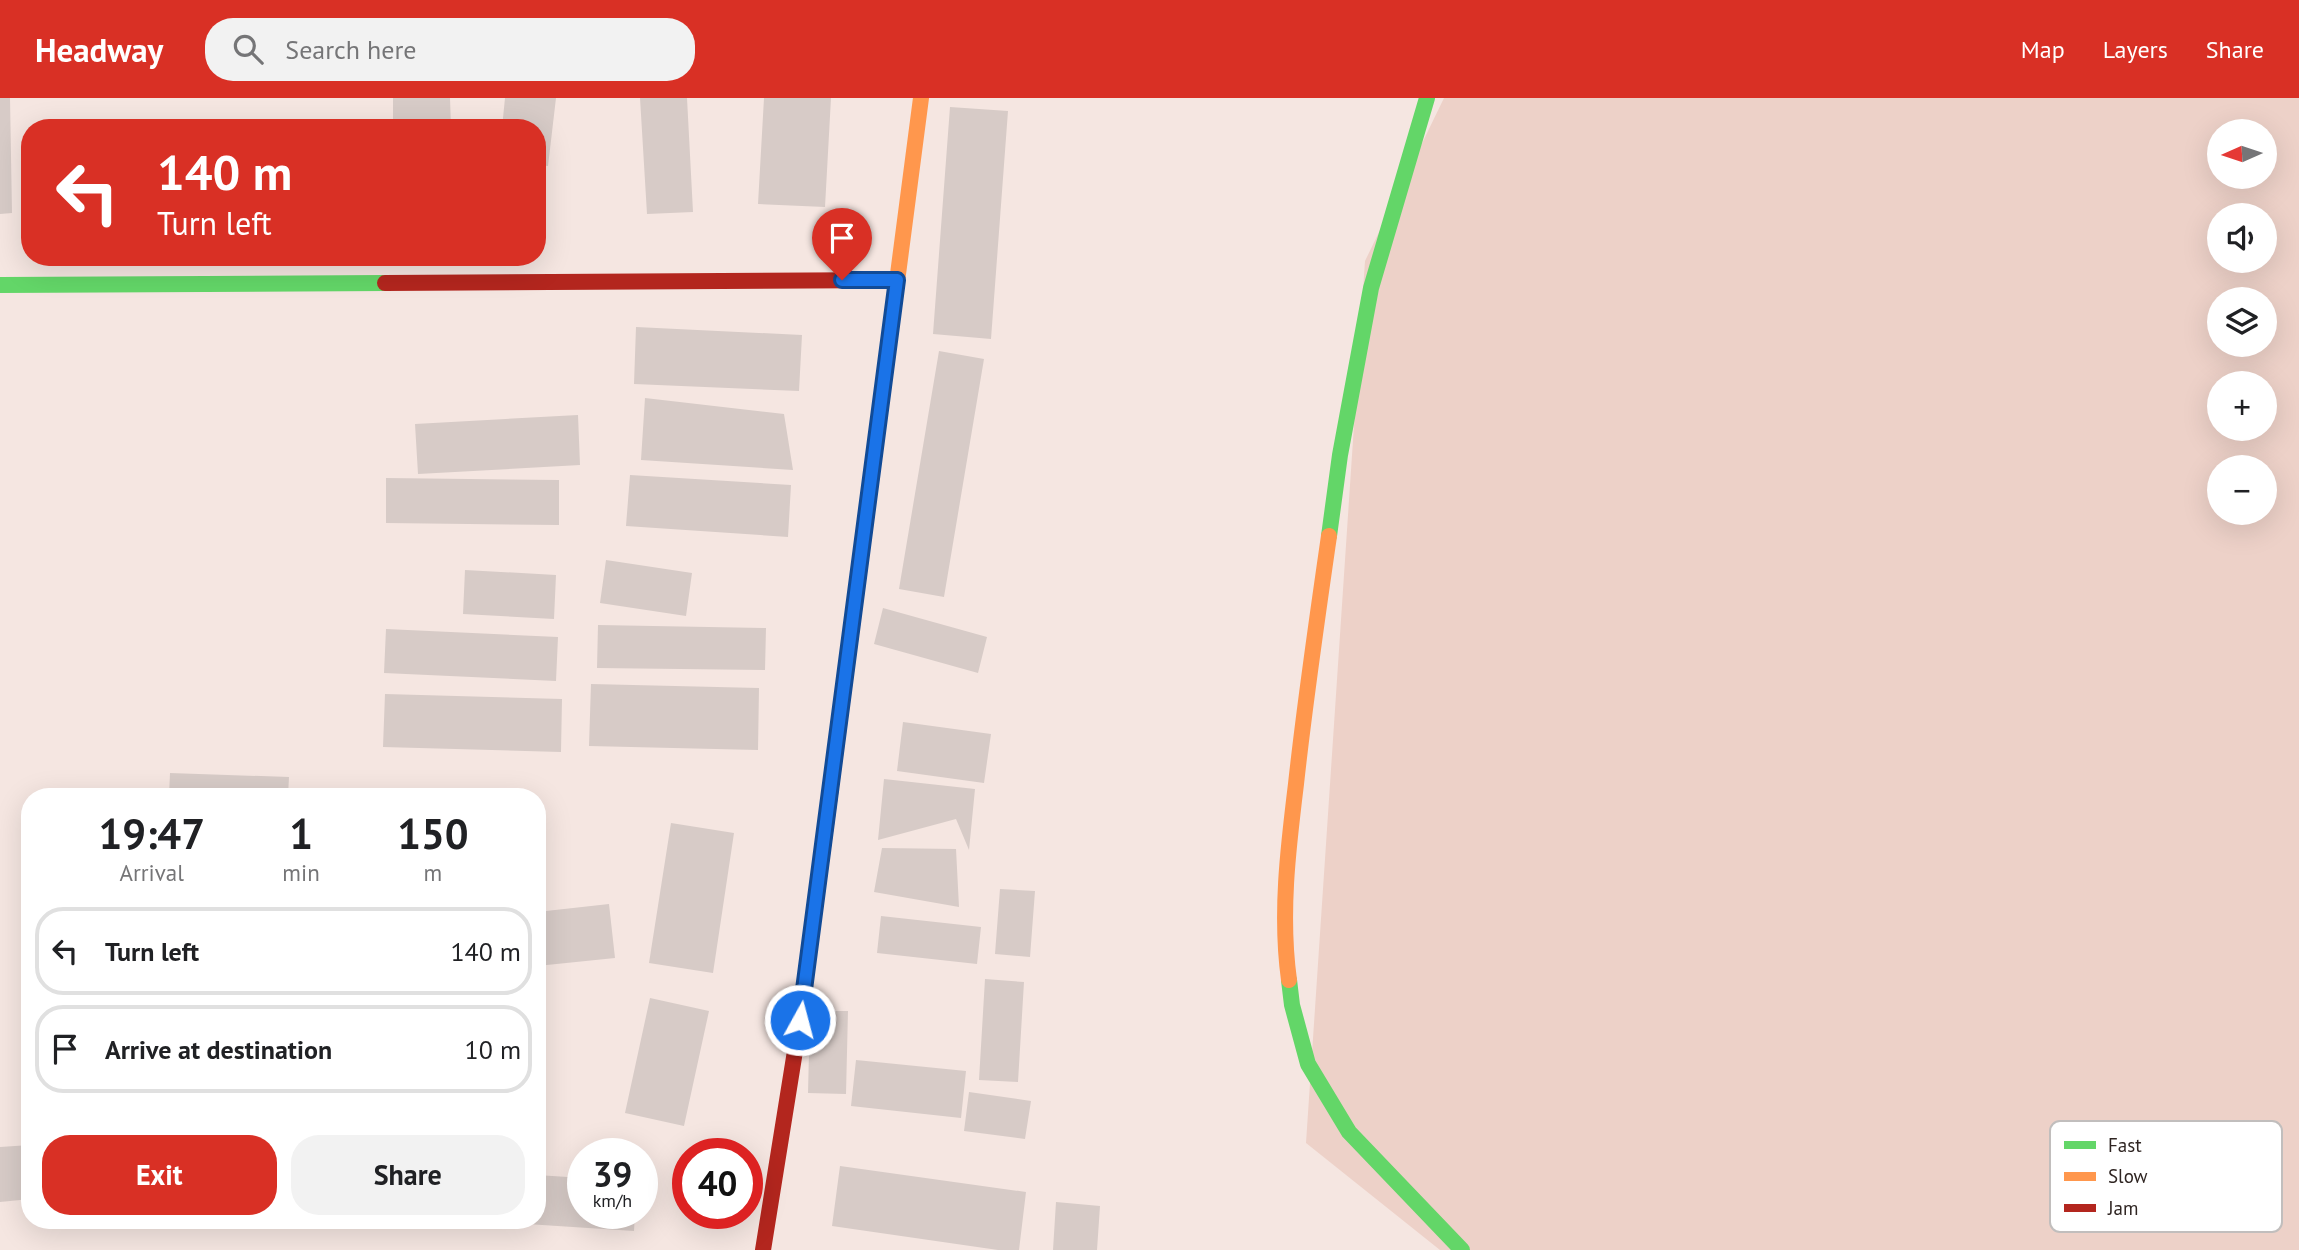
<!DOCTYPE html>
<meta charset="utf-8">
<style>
body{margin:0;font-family:"PT Sans",sans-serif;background:#f2f2f2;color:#202124;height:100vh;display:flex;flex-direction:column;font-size:26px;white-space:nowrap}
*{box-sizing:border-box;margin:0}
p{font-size:23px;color:#757577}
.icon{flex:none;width:38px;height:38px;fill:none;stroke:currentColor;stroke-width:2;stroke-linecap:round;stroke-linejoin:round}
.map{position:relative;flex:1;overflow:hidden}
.drawer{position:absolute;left:21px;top:690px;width:525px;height:441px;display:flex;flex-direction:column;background:#fff;border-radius:28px;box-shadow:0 7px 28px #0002}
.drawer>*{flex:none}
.guide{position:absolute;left:21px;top:21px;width:525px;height:147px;border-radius:28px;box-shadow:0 7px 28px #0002;background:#d93025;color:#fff;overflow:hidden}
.needle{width:46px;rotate:267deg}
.controls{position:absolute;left:2207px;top:21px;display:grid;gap:14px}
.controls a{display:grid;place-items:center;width:70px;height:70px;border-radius:50%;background:#fff;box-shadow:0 7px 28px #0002;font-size:35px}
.speed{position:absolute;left:567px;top:1040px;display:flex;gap:14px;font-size:35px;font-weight:700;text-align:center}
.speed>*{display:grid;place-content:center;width:91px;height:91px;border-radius:50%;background:#fff;box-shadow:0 7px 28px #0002;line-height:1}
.speed small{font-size:18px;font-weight:400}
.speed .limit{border:10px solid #d22;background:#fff;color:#111}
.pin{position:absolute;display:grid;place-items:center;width:60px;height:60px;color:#fff;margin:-72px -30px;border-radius:50% 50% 50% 0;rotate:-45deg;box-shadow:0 0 7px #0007}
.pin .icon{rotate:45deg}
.me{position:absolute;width:77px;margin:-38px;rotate:7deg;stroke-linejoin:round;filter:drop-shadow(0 0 5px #0008)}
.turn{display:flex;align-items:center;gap:24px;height:147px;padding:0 21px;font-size:32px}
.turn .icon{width:91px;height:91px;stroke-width:2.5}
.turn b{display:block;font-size:49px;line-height:60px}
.eta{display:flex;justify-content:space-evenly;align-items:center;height:119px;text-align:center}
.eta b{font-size:42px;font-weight:700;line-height:49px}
.cta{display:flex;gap:14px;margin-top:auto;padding:14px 21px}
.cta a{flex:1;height:80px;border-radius:28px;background:#d93025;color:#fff;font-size:28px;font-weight:700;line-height:80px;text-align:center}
.cta a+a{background:#f2f2f2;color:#202124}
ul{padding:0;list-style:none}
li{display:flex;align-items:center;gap:21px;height:88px;margin:0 14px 10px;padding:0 7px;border:4px solid #e0e0e0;border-radius:28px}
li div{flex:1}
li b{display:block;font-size:26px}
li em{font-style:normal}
header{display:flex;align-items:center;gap:42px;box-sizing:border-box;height:98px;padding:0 35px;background:#d93025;color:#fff}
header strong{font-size:33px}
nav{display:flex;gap:38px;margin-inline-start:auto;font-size:24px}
.search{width:490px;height:63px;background:#f2f2f2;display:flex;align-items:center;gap:18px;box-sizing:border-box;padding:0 24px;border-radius:28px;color:#757577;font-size:26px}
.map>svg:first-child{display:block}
</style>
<header>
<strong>Headway</strong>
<div class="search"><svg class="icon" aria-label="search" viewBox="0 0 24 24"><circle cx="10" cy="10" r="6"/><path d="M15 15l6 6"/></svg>Search here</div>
<nav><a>Map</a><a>Layers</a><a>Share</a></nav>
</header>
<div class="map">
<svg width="2299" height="1152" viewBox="0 0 2299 1152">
<rect width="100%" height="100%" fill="#f5e6e1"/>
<path fill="#edd1c8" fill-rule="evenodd" d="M1444,0H2299V1152H1440L1306,1045L1365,163ZM2219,33H2264V79H2219ZM2219,117H2264V163H2219ZM2219,201H2264V247H2219ZM2219,285H2264V331H2219ZM2219,369H2264V415H2219Z"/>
<path fill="#d7cbc7" d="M0,0H10L12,115L0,116Z
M393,0H450L451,30H393Z
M505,0H556L548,68L537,67V30H502Z
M640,0H687L693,114L647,116Z
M764,0H831L825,109L758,106Z
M950,9L1008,13L991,241L933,236Z
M636,229L802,237L799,293L634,286Z
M939,253L984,261L944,499L899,491Z
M645,300L784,316L793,372L641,362Z
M578,317L580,367L418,376L415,326Z
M630,377L791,387L788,439L626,428Z
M386,380L559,382V427L386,425Z
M606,462L692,475L686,518L600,505Z
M465,472L556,477L554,521L463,516Z
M883,510L987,539L978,575L874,546Z
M598,527L766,530L765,572L597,570Z
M386,531L558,539L556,583L384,575Z
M591,586L759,590L758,652L589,648Z
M385,596L562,601L561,654L383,649Z
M903,624L991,636L984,685L897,673Z
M170,675L289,679L288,698H169Z
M884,681L975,691L969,752L956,721L878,742Z
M671,725L734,735L713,875L649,865Z
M882,750L956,751L959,809L874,794Z
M1000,791L1035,793L1030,859L995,856Z
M609,806L615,860L537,868V814Z
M881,818L981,829L977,866L877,855Z
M985,881L1024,884L1018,984L979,982Z
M650,900L709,913L684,1028L625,1015Z
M810,913H848L846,996L808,995Z
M856,962L966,973L961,1020L851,1008Z
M969,994L1031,1003L1025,1041L964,1033Z
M30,1047V1101L0,1104V1049Z
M840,1068L1026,1094L1019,1152H998L832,1128Z
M537,1077L583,1080V1115H635L634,1133L527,1126V1122H537Z
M1056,1104L1100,1108L1097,1152H1053Z"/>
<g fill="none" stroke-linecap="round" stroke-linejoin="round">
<path stroke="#63d668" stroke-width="16" d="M0,187L385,185
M1329,438L1340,357L1371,190L1427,0
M1289,882L1292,907L1308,966L1349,1034L1462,1152"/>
<path stroke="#ff974d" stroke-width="16" d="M831,689L921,0
M1289,882C1280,817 1288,751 1296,686C1305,603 1317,521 1329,438"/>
<path stroke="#b3261e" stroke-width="16" d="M385,185L897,182
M763,1152L800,922L831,689"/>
</g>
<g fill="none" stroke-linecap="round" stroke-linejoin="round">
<defs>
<path id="route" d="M800,922L897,182H842"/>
</defs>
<use href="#route" stroke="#114b97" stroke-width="18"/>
<use href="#route" stroke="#1a73e8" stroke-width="12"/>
</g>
<rect x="2050" y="1023" width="232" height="111" rx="10" fill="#fff" stroke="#c1bebd" stroke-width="2"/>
<rect x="2064" y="1043" width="32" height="8" fill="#63d668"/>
<rect x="2064" y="1074" width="32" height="9" fill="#ff974d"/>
<rect x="2064" y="1106" width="32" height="8" fill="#b3261e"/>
<g font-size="19" fill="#2f2522">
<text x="2108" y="1054">Fast</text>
<text x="2108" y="1085">Slow</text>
<text x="2108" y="1117">Jam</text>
</g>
</svg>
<div class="controls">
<a><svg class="needle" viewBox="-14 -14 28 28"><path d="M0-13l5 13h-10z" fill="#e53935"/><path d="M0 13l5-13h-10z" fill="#757577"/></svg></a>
<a><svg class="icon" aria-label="sound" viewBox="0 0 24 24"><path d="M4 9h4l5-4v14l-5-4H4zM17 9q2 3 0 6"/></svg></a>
<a><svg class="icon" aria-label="layers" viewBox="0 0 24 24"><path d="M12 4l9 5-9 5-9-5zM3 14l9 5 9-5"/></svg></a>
<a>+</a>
<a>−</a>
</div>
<div class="speed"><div>39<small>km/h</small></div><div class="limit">40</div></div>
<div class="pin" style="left:842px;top:182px;background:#d93025"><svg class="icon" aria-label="arrive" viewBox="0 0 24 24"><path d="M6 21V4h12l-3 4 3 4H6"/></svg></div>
<svg class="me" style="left:800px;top:922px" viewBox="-20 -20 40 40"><circle r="17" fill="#1a73e8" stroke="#fff" stroke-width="3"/><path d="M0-11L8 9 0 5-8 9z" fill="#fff"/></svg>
<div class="guide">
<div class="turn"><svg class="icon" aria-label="left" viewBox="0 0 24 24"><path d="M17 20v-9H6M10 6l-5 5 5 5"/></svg><div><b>140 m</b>Turn left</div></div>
</div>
<section class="drawer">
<div class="eta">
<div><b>19:47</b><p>Arrival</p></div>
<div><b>1</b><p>min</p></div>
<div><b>150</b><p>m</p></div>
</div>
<ul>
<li><svg class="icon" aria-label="left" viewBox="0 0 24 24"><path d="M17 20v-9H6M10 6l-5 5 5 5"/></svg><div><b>Turn left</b></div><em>140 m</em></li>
<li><svg class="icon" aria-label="arrive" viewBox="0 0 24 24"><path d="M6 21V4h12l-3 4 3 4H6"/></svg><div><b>Arrive at destination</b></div><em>10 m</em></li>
</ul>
<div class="cta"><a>Exit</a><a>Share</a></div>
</section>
</div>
